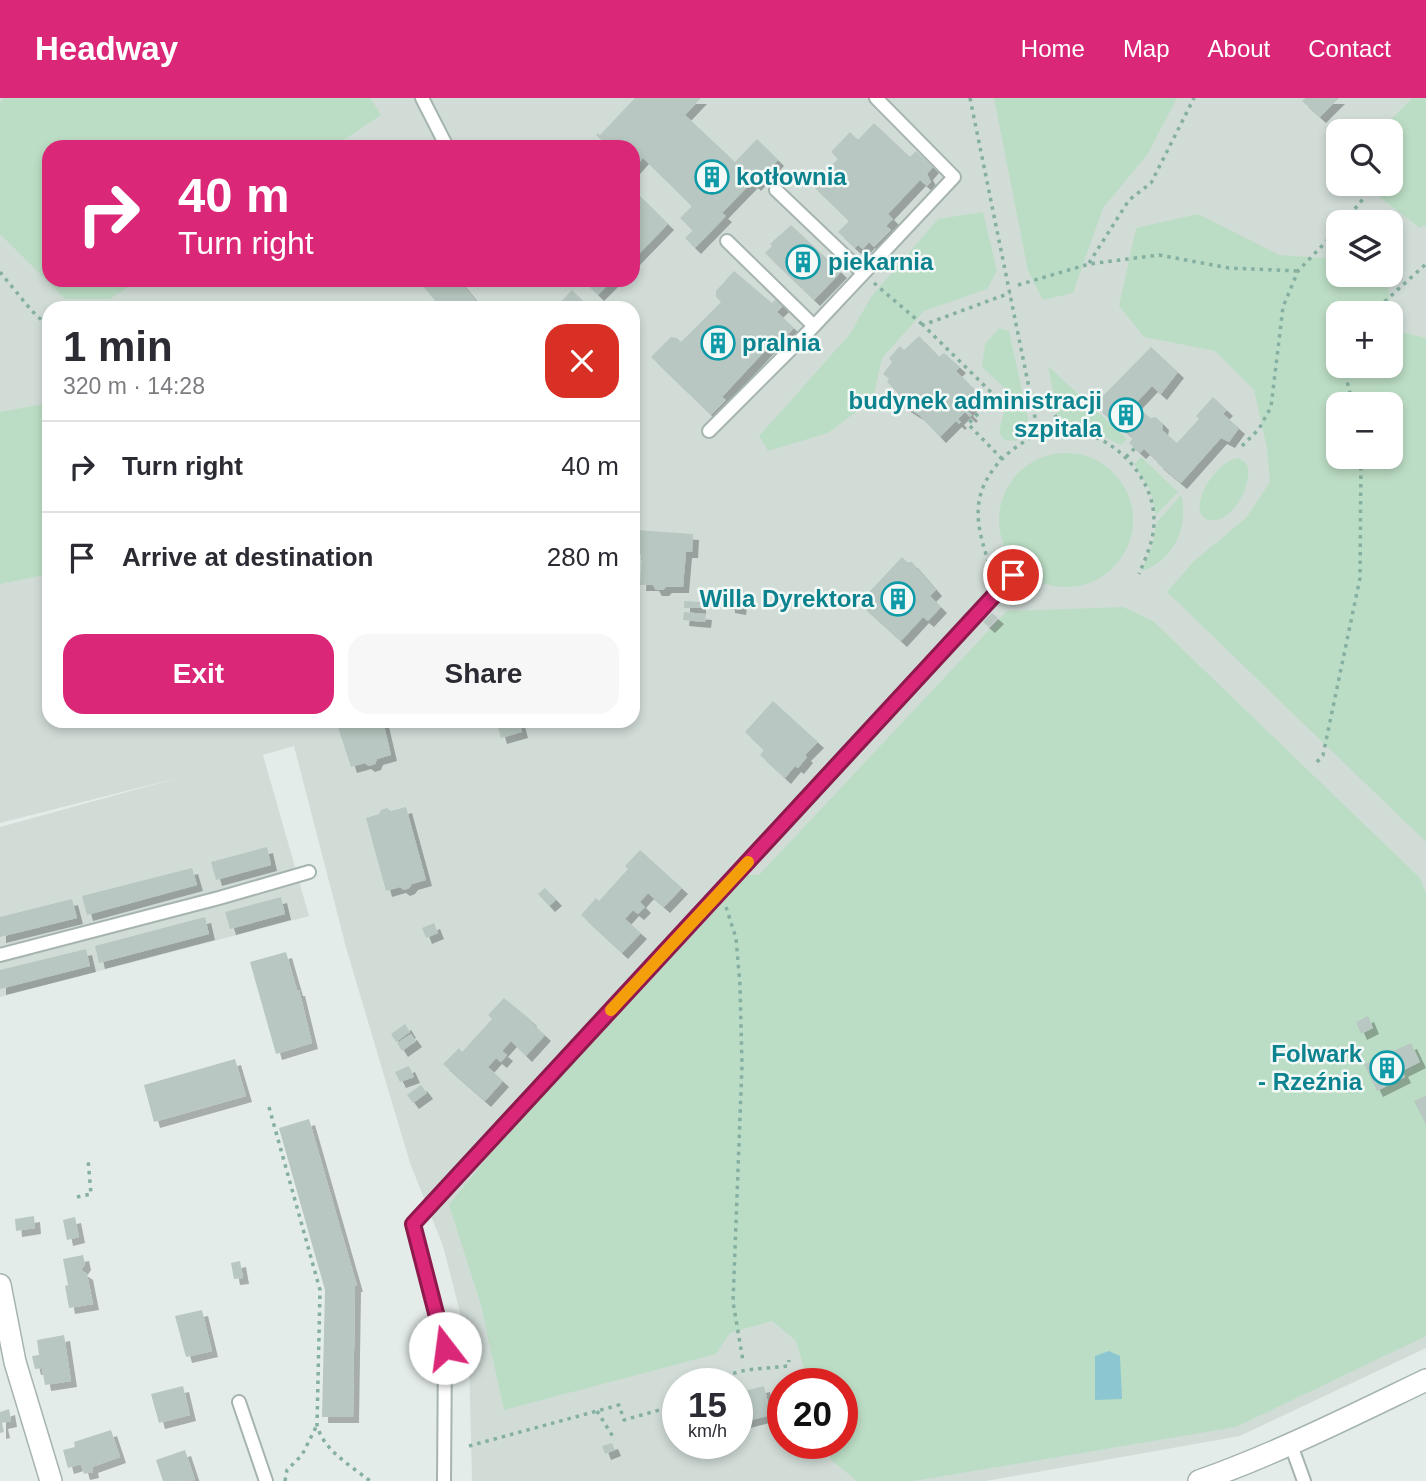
<!DOCTYPE html>
<meta charset="utf-8">
<style>
body{margin:0;font-family:Helvetica,sans-serif;background:#f7f7f7;color:#2b2b33;height:100vh;display:flex;flex-direction:column;font-size:26px;white-space:nowrap}
*{box-sizing:border-box;margin:0}
p{font-size:23px;color:#7c7c81}
.icon{flex:none;width:38px;height:38px;fill:none;stroke:currentColor;stroke-width:2;stroke-linecap:round;stroke-linejoin:round}
.map{position:relative;flex:1;overflow:hidden}
.sheet{position:absolute;left:42px;top:203px;width:598px;height:427px;display:flex;flex-direction:column;background:#fff;border-radius:21px;box-shadow:0 4px 10px #0003}
.sheet>*{flex:none}
.hud{position:absolute;left:42px;top:42px;width:598px;height:147px;border-radius:21px;box-shadow:0 4px 10px #0003;background:#db2777;color:#fff;overflow:hidden}
.fabs{position:absolute;left:1326px;top:21px;display:grid;gap:14px}
.fabs a{display:grid;place-items:center;width:77px;height:77px;border-radius:14px;background:#fff;box-shadow:0 4px 10px #0003;font-size:35px}
.speed{position:absolute;left:662px;top:1270px;display:flex;gap:14px;font-size:35px;font-weight:700;text-align:center}
.speed>*{display:grid;place-content:center;width:91px;height:91px;border-radius:50%;background:#fff;box-shadow:0 4px 10px #0003;line-height:1}
.speed small{font-size:18px;font-weight:400}
.speed .limit{border:10px solid #d22;background:#fff;color:#111}
.pin{position:absolute;display:grid;place-items:center;width:60px;height:60px;color:#fff;margin:-30px;border:4px solid #fff;border-radius:50%;box-shadow:0 2px 7px #0007}
.me{position:absolute;width:77px;margin:-38px;rotate:345deg;stroke-linejoin:round;filter:drop-shadow(0 0 5px #0008)}
.turn{display:flex;align-items:center;gap:24px;height:147px;padding:0 21px;font-size:32px}
.turn .icon{width:91px;height:91px;stroke-width:2.5}
.turn b{display:block;font-size:49px;line-height:60px}
.round{display:grid;place-items:center;flex:none;width:74px;height:74px;border-radius:21px;background:#f7f7f7}
.head{display:flex;align-items:center;justify-content:space-between;height:119px;padding:0 21px}
h1{font-size:42px;font-weight:600;line-height:52px}
.button{display:flex;gap:14px;margin-top:auto;padding:14px 21px}
.button a{flex:1;height:80px;border-radius:21px;background:#db2777;color:#fff;font-size:28px;font-weight:600;line-height:80px;text-align:center}
.button a+a{background:#f7f7f7;color:#2b2b33}
ul{padding:0;list-style:none}
li{display:flex;align-items:center;gap:21px;height:91px;padding:0 21px;border-top:2px solid #e1e1e2}
li div{flex:1}
li b{display:block;font-size:26px}
li em{font-style:normal}
header{display:flex;align-items:center;gap:42px;box-sizing:border-box;height:98px;padding:0 35px;background:#db2777;color:#fff}
header strong{font-size:33px}
nav{display:flex;gap:38px;margin-inline-start:auto;font-size:24px}
.map>svg:first-child{display:block}
</style>
<header>
<strong>Headway</strong>
<nav><a>Home</a><a>Map</a><a>About</a><a>Contact</a></nav>
</header>
<div class="map">
<svg width="1426" height="1383" viewBox="0 0 1426 1383">
<defs>
<filter id="shadow"><feDropShadow dx="6" dy="6" stdDeviation="0" flood-color="#0004"/></filter>
</defs>
<rect width="100%" height="100%" fill="#e3ece8"/>
<path fill="#d1dcd7" fill-rule="evenodd" d="M0,0H1426V1250L1240,1338L986,1383H472L469,1262L465,1234L443,1148L410,1065L347,853L294,648L263,657L309,818L0,899V729L185,678L0,725ZM1339,33H1391V86H1339ZM49,49H634V182H49ZM1339,124H1391V177H1339ZM49,210H634V623H49ZM1339,215H1391V268H1339ZM1339,306H1391V359H1339ZM677,1286H737V1346H677ZM782,1286H842V1346H782Z"/>
<path fill="#bcddc5" fill-rule="evenodd" d="M5,0H370L381,17L333,49H49V182H138L110,201H65L0,136V4Z
M994,0H1177L1147,57L1103,110L1073,195L1043,202L1028,173Z
M1412,0H1426V127L1420,130L1363,86H1391V33H1380Z
M983,114L997,173L987,191L924,213L882,260L873,301L828,335L768,353L759,338L850,236L871,199L938,121Z
M1198,116L1279,157L1339,161V177H1387L1391,215H1339V268H1391V223L1392,232L1426,240V744L1167,494L1193,464L1246,420L1270,384L1267,350L1254,292L1215,253L1144,239L1119,208L1136,130ZM1339,306H1391V359H1339Z
M999,230L1009,233L1030,330L1016,343L1004,342L999,334L1009,294L982,269L985,246Z
M1048,268L1127,341L1121,347L1096,335L1064,328L1061,318H1058Z
M49,305V476L0,486V314Z
M999 422a67 67 0 1 1 134 0a67 67 0 1 1-134 0Z
M1141,359L1178,394L1156,417L1150,392L1134,366Z
M1239,360L1246,365C1255,381 1235,421 1215,422C1190,424 1201,394 1209,383C1217,372 1225,362 1239,360Z
M1181,397C1190,428 1173,464 1141,473L1152,448L1157,424Z
M1123,509L1153,523L1420,780L1426,795V1238L1236,1329L914,1383H857L831,1362L826,1346H842V1286H809L796,1243L772,1223L730,1235L716,1256L504,1312L481,1207L449,1107L492,1053L748,777H759L1007,513Z"/>
<path fill="#8cc6d0" d="M1109,1253L1120,1258L1122,1301L1095,1302V1258Z"/>
<path fill="#b8c7c1" filter="url(#shadow)" d="M635,0H701L685,17L735,64L757,41L778,62L755,87L752,84L722,115L726,118L695,150L685,140L693,132L680,120L692,108L643,60L634,70V49H609L596,37L598,35L600,37Z
M1305,0H1339L1320,19L1302,3Z
M874,25L910,59L916,53L933,69L927,76L931,84L927,88L920,82L888,116L893,121L886,128L891,132L874,149L869,144L863,151L858,147L855,150L838,134L849,123L812,87L838,61L831,54L850,34L858,42Z
M640,98L668,126L634,161V105Z
M791,127L841,174L814,202L765,155L772,148L770,146Z
M734,173L772,205L776,201L783,208L777,214L794,230L779,246L775,242L722,299L726,302L711,317L651,259L671,239L677,240L681,244L721,204L716,199V193Z
M418,182H459L482,210H441Z
M583,182H613L598,197Z
M572,192L590,210H555Z
M919,238L939,259L944,255L960,269L956,273L981,298L967,312L972,317L970,319L965,314L958,321L961,324L959,326L956,323L940,339L919,317L903,307L897,294L887,284L889,281L883,276L892,264L889,260L900,248L904,252Z
M1151,249L1178,274L1161,296L1152,288L1135,306L1150,320L1156,319L1163,326L1162,332L1177,345L1199,321L1196,318L1213,299L1227,312L1223,316L1239,330L1229,344L1221,340L1181,385L1157,365L1158,364L1144,351L1140,355L1129,345L1133,340L1097,309V304Z
M637,432L693,436L692,454H686L683,489H666L663,492H656L653,487H640L642,456H635Z
M902,459L907,464H912L936,492L930,498L941,509L928,523L923,519L901,543L859,505Z
M722,495L742,497L740,511L729,509V506L721,505Z
M684,503L700,504V510H684Z
M684,514L706,516L705,524L683,522Z
M992,515L998,520L989,529L983,524Z
M773,603L818,644L805,657L807,659L798,670L795,668L785,680L760,657L764,652L745,634Z
M336,623H383L391,657L377,661L375,666L369,668L365,665L351,669Z
M496,623H519L522,634L501,640Z
M406,709L426,782L412,786L409,790L404,792L400,789L386,793L366,720L379,716L381,712L387,710L391,713Z
M267,749L271,767L216,782L211,764Z
M640,752L682,790L664,809L648,795L640,804L645,809L638,816L633,812L625,821L641,835L622,855L581,817L596,800L599,803L628,771L625,768Z
M192,770L197,787L87,817L82,798Z
M545,790L556,802L549,808L538,796Z
M281,799L285,816L230,831L225,814Z
M72,801L77,820L0,839V819Z
M205,819L209,836L99,865L95,848Z
M434,825L438,835L426,840L422,830Z
M86,851L90,868L0,891V872Z
M286,854L297,892H299L312,945L276,956L250,864Z
M504,900L531,922L530,923L545,937L526,958L511,943L502,953L507,957L501,964L496,960L488,969L503,983L485,1003L443,966L459,950L462,954L492,921L488,917Z
M1368,918L1373,930L1361,936L1356,924Z
M405,926L410,934L396,944L391,936Z
M411,936L416,943L402,953L397,945Z
M1411,945L1420,964L1402,973L1405,979L1377,993L1364,966Z
M235,961L246,998L154,1024L144,987Z
M409,968L414,979L400,984L395,974Z
M421,987L427,995L413,1005L407,997Z
M1426,998V1027L1414,1003Z
M309,1021L357,1188H355L353,1319H322L325,1192L279,1030Z
M34,1118L35,1130L16,1133L15,1121Z
M75,1119L79,1139L67,1142L63,1122Z
M83,1157L85,1166L81,1172L87,1176L93,1206L69,1210L65,1188L68,1187L63,1161Z
M240,1163L243,1180L234,1181L231,1165Z
M202,1212L212,1253L186,1259L175,1218Z
M64,1237L71,1283L45,1287L42,1270L35,1271L32,1258L39,1257L37,1242Z
M183,1288L190,1317L159,1325L151,1296Z
M764,1288L771,1317L737,1326V1295Z
M9,1311L11,1323L2,1325L4,1334L0,1335V1314Z
M111,1332L120,1359L92,1369L93,1374L84,1376L81,1366L68,1370L63,1352L75,1349L74,1344Z
M612,1345L615,1352L605,1356L602,1348Z
M185,1352L195,1382L163,1383L156,1362Z"/>
<g fill="none" stroke-linecap="round" stroke-linejoin="round">
<defs>
<path id="service" d="M422,0L447,49
M776,92L863,175
M727,143L814,228
M709,333L814,228L954,79L876,0
M0,857L219,800L309,774
M239,1304L266,1383
M1291,1347L1304,1383
M444,1383L445,1250L413,1126L1013,477"/>
<path id="minor" d="M0,1187L15,1264L51,1383"/>
<path id="tertiary" d="M1199,1383C1278,1355 1351,1318 1426,1282"/>
</defs>
<use href="#service" stroke="#a6b4af" stroke-width="16"/>
<use href="#minor" stroke="#a6b4af" stroke-width="24"/>
<use href="#tertiary" stroke="#a6b4af" stroke-width="24"/>
<path stroke="#84afa1" stroke-width="3.5" stroke-dasharray="3.5 5" stroke-linecap="butt" d="M970,0L1037,329L1036,335C1025,344 1011,351 1001,362C966,400 978,432 992,475
M1344,124L1363,101
M1089,165L1129,102L1151,85L1194,0
M0,174L31,212L49,229
M874,185L923,227
M1018,187L1089,166L1159,157L1229,170L1298,173
M1372,215L1426,166
M1339,246V250
M1343,268L1353,306
M1055,317L1063,332C1073,334 1085,335 1095,339C1127,352 1155,388 1154,424C1154,442 1146,459 1139,476
M1242,348L1259,331L1271,309L1283,209L1298,173L1339,130
M1126,359L1135,350
M1002,361L968,326L995,298L923,227L1010,195
M1317,664L1323,657L1360,480L1361,359
M726,809L736,840L740,887L742,967L733,1204L743,1263
M269,1009L320,1192L317,1327C323,1352 350,1367 370,1383
M77,1099L91,1096L88,1061
M692,1286L746,1272L788,1268L789,1262
M597,1313L615,1342
M469,1348L619,1307L624,1322L677,1307
M285,1383L287,1372L302,1357L316,1329"/>
<use href="#service" stroke="#fff" stroke-width="12"/>
<use href="#minor" stroke="#fff" stroke-width="21"/>
<use href="#tertiary" stroke="#fff" stroke-width="21"/>
</g>
<g fill="none" stroke-linecap="round" stroke-linejoin="round">
<defs>
<path id="route" d="M445,1250L413,1126L1013,477"/>
</defs>
<use href="#route" stroke="#8e194d" stroke-width="18"/>
<use href="#route" stroke="#db2777" stroke-width="12"/>
<path stroke="#f59e0b" stroke-width="12" d="M611,912L748,764"/>
</g>
<defs>
<symbol id="building-ring" viewBox="-11 -11 22 22"><circle r="9.5" fill="#f3f9f6" stroke="#0f9aa8" stroke-width="1.5"/><path d="M-4-6H4V6H1V3H-1V6H-4ZM-2.5-4.3h1.7v1.8h-1.7ZM.8-4.3h1.7v1.8H.8ZM-2.5-1h1.7V.8h-1.7ZM.8-1h1.7V.8H.8Z" fill="#0f9aa8"/></symbol>
</defs>
<g fill-rule="evenodd">
<use href="#building-ring" x="693" y="60" width="38" height="38"/>
<use href="#building-ring" x="784" y="145" width="38" height="38"/>
<use href="#building-ring" x="699" y="226" width="38" height="38"/>
<use href="#building-ring" x="1107" y="298" width="38" height="38"/>
<use href="#building-ring" x="879" y="482" width="38" height="38"/>
<use href="#building-ring" x="1368" y="951" width="38" height="38"/>
</g>
<g text-anchor="middle" stroke-width="5" stroke-linejoin="round" paint-order="stroke">
<g font-size="24" font-weight="bold" fill="#0d838f" stroke="#f3f9f6" text-anchor="start">
<text x="736" y="87">kotłownia</text>
<text x="828" y="172">piekarnia</text>
<text x="742" y="253">pralnia</text>
<text x="1102" y="311" text-anchor="end">budynek administracji<tspan x="1102" dy="28">szpitala</tspan></text>
<text x="874" y="509" text-anchor="end">Willa Dyrektora</text>
<text x="1362" y="964" text-anchor="end">Folwark<tspan x="1362" dy="28">- Rzeźnia</tspan></text>
</g>
</g>
</svg>
<div class="fabs">
<a><svg class="icon" aria-label="search" viewBox="0 0 24 24"><circle cx="10" cy="10" r="6"/><path d="M15 15l6 6"/></svg></a>
<a><svg class="icon" aria-label="layers" viewBox="0 0 24 24"><path d="M12 4l9 5-9 5-9-5zM3 14l9 5 9-5"/></svg></a>
<a>+</a>
<a>−</a>
</div>
<div class="speed"><div>15<small>km/h</small></div><div class="limit">20</div></div>
<div class="pin" style="left:1013px;top:477px;background:#d93025"><svg class="icon" aria-label="arrive" viewBox="0 0 24 24"><path d="M6 21V4h12l-3 4 3 4H6"/></svg></div>
<svg class="me" style="left:445px;top:1250px" viewBox="-20 -20 40 40"><circle r="19" fill="#fff"/><path d="M0-13L10 11 0 6-10 11z" fill="#db2777"/></svg>
<div class="hud">
<div class="turn"><svg class="icon" aria-label="right" viewBox="0 0 24 24"><path d="M7 20v-9h11M14 6l5 5-5 5"/></svg><div><b>40 m</b>Turn right</div></div>
</div>
<section class="sheet">
<div class="head"><div><h1>1 min</h1><p>320 m · 14:28</p></div><a class="round" style="background:#d93025;color:#fff"><svg class="icon" aria-label="close" viewBox="0 0 24 24"><path d="M6 6l12 12M18 6L6 18"/></svg></a></div>
<ul>
<li><svg class="icon" aria-label="right" viewBox="0 0 24 24"><path d="M7 20v-9h11M14 6l5 5-5 5"/></svg><div><b>Turn right</b></div><em>40 m</em></li>
<li><svg class="icon" aria-label="arrive" viewBox="0 0 24 24"><path d="M6 21V4h12l-3 4 3 4H6"/></svg><div><b>Arrive at destination</b></div><em>280 m</em></li>
</ul>
<div class="button"><a>Exit</a><a>Share</a></div>
</section>
</div>
